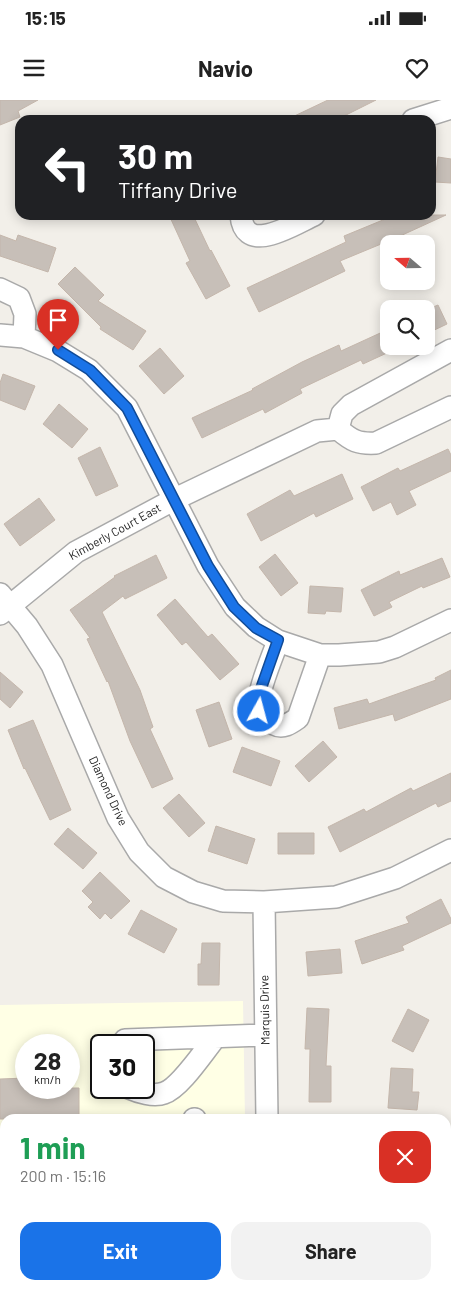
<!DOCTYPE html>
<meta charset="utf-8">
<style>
body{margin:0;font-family:Barlow,sans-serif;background:#f2f2f2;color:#222;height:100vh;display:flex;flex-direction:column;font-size:19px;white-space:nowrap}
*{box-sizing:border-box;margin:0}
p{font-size:16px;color:#767676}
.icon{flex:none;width:28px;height:28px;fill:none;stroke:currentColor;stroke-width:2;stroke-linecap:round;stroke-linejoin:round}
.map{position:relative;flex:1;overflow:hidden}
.details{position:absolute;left:0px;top:1014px;width:451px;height:176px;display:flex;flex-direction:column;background:#fff;border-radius:15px 15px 0 0;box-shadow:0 2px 12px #0003}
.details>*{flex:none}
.top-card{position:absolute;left:15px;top:15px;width:421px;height:105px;border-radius:15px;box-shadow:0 2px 12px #0003;background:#202124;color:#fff;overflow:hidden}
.needle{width:32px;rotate:290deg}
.buttons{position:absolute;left:380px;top:135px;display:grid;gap:10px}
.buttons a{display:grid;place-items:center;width:55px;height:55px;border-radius:10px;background:#fff;box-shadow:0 2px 12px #0003;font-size:25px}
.speed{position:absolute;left:15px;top:934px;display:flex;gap:10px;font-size:25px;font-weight:700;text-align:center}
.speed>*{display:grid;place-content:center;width:65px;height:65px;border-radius:50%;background:#fff;box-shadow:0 2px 12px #0003;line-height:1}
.speed small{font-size:12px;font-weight:400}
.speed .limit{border:2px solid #111;border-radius:8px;background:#fff;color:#111}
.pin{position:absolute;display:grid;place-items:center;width:42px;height:42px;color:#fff;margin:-51px -21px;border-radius:50% 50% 50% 0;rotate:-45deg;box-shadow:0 0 5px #0007}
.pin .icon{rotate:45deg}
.me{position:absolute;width:55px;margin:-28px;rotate:7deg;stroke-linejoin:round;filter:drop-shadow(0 0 4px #0008)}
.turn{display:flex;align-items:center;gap:18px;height:105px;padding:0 20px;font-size:22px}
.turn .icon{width:65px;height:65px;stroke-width:2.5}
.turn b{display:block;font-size:35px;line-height:42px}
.round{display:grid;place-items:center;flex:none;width:52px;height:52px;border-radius:15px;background:#f2f2f2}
.summary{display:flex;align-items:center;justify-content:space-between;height:85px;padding:0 20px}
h1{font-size:30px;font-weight:700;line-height:38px;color:#1e9e55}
.primary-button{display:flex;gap:10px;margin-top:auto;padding:10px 20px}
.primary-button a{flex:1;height:58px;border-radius:15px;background:#1a73e8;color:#fff;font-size:20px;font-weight:700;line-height:58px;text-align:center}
.primary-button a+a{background:#f2f2f2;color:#222}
.status{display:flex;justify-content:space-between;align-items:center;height:35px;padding:0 25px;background:#fff;direction:ltr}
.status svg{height:14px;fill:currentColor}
header{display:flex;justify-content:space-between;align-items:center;height:65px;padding:0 20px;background:#fff;font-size:22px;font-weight:700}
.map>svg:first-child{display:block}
</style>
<div class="status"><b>15:15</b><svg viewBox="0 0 49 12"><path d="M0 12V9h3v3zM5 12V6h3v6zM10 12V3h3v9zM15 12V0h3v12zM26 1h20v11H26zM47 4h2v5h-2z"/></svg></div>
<header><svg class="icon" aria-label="menu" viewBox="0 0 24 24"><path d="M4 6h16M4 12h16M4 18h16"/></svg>Navio<svg class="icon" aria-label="heart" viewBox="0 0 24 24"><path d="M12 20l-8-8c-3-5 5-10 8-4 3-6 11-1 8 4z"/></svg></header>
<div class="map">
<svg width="451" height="1189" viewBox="0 0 451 1189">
<rect width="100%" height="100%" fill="#f2efe9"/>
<path fill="#ffffe5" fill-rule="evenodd" d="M243,901L245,1019H5V1185H250L251,1189H0V905ZM26,945H69V988H26ZM101,945H144V988H101Z"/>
<path fill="#c7bfb8" stroke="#c4b6ab" d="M0,0H38L18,11L20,17L0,25Z
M328,0H376L336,20H286Z
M438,57L451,59V83L435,82Z
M169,115H193L210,151L211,150L230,186L206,199L186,163L190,161Z
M395,115H446L398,137L340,161L345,171L259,212L247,188L346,142L344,136Z
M0,135L16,141L18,135L56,148L48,172L0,156Z
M75,167L104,195L98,201L146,231L133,250L100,229L101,227L58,184Z
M438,205L447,224L426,234V210Z
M389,229V252L363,264L361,260L300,289L302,293L265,313L263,309L202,338L192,318L253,290L252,289L302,262L339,245L341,251Z
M160,248L184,276L164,294L139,266Z
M3,274L35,286L25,310L0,300V283Z
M59,304L88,329L72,348L43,324Z
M100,347L118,386L96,396L78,358Z
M448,349L451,355V371L409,391L416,405L397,415L391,402L373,411L361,387L398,368L400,371Z
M342,374L353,399L316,417L314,413L261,441L247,414L290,390L294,396Z
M39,398L55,420L20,446L4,424Z
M275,454L298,483L281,496L259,467Z
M156,455L167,478L125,499L123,496L102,512L140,590L153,627L150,629L173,679L152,688L130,641L108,581L107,582L87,539L90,538L70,510L115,477L114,476Z
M442,458L450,477L423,488L422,486L389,502L392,507L374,516L361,490L399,471L400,475Z
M310,486L343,488L341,512L326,511L325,514L308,513Z
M175,499L208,537L212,534L239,564L220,580L186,542L182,545L157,515Z
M451,570V599L395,621L393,614L339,629L334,608L367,599L369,604L436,580L435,578Z
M0,572L23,592L10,608L0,599Z
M219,602L232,639L209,647L196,610Z
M33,620L71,710L50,720L25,668L24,669L8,630Z
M323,641L337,657L309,682L295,666Z
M242,647L280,661L271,686L233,672Z
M451,673V701L438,707L436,703L340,752L328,727L364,709L366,712L411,688L413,691Z
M179,694L205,723L189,737L163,708Z
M216,726L255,739L247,764L208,751Z
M68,728L97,753L83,769L54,744Z
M278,733H314V754H278Z
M100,772L130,801L111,819L105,813L100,819L88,807L93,802L82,791Z
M441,799L451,819V823L402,846L404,850L362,864L355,841L409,823L406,817Z
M141,810L177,829L164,853L128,834Z
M202,843H220L219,885H198V864H201Z
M340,849L342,873L308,876L306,852Z
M307,908L329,909L326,966H331V1002H309L310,949H305Z
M408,909L429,920L413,952L392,941Z
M391,968L413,969L412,992H419L417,1010L388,1008Z
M26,978V988H79V1019H0V979Z"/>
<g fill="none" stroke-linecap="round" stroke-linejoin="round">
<defs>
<path id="minor" d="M413,20L451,8
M241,115C244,157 294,124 314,115
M0,189L19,198L25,214L24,237
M0,235L24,237L58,251L89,270L127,308L208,466L235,507L256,527L278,541L320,555H339L379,552L395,547L451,520
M338,329L342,314L351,305L451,250
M0,494L27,526L52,565L118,718L139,752L164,777L193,792L223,801L264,802L336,797L395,778L451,750
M0,514L76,452L175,399L317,331L338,329C352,341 358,344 376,343L451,307
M278,541C273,555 254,599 259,612C261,618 268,622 274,624C283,629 291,623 298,618L320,555
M264,802L267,1019
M124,945L125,940L265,935
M129,988C138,992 154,997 164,993C180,988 204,951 215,938
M194,1019H195
M173,1185L176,1189
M274,1185L275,1189
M193,1189L196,1185"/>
</defs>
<use href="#minor" stroke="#a9a9a9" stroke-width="24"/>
<use href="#minor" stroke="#fff" stroke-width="21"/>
</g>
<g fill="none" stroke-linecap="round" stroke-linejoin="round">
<defs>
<path id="route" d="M58,250L90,270L127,308L208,466L234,507L256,528L278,540L258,597L259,611"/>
</defs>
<use href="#route" stroke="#114b97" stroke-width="12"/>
<use href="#route" stroke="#1a73e8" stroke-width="9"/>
</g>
<g text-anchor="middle" stroke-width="4" stroke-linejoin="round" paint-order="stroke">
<g font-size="12" fill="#222" stroke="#fff">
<text transform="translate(115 432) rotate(-29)" y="4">Kimberly Court East</text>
<text transform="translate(108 691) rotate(65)" y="4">Diamond Drive</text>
<text transform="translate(265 910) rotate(-91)" y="4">Marquis Drive</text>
</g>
</g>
</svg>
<div class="buttons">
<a><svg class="needle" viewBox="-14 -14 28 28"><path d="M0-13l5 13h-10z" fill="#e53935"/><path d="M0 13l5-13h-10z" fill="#767676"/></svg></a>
<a><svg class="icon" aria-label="search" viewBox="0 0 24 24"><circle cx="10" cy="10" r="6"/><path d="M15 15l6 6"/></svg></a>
</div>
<div class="speed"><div>28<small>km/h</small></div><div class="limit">30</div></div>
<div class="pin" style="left:58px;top:250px;background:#d93025"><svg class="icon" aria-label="arrive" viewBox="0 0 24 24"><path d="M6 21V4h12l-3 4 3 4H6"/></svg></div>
<svg class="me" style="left:259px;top:611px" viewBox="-20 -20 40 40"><circle r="17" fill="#1a73e8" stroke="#fff" stroke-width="3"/><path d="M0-11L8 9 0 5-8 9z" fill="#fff"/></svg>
<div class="top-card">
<div class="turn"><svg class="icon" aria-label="left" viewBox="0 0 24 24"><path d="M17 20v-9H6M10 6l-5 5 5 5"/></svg><div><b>30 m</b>Tiffany Drive</div></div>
</div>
<section class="details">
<div class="summary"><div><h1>1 min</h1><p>200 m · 15:16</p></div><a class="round" style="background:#d93025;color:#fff"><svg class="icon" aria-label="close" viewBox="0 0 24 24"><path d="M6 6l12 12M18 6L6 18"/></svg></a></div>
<div class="primary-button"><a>Exit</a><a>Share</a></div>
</section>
</div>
